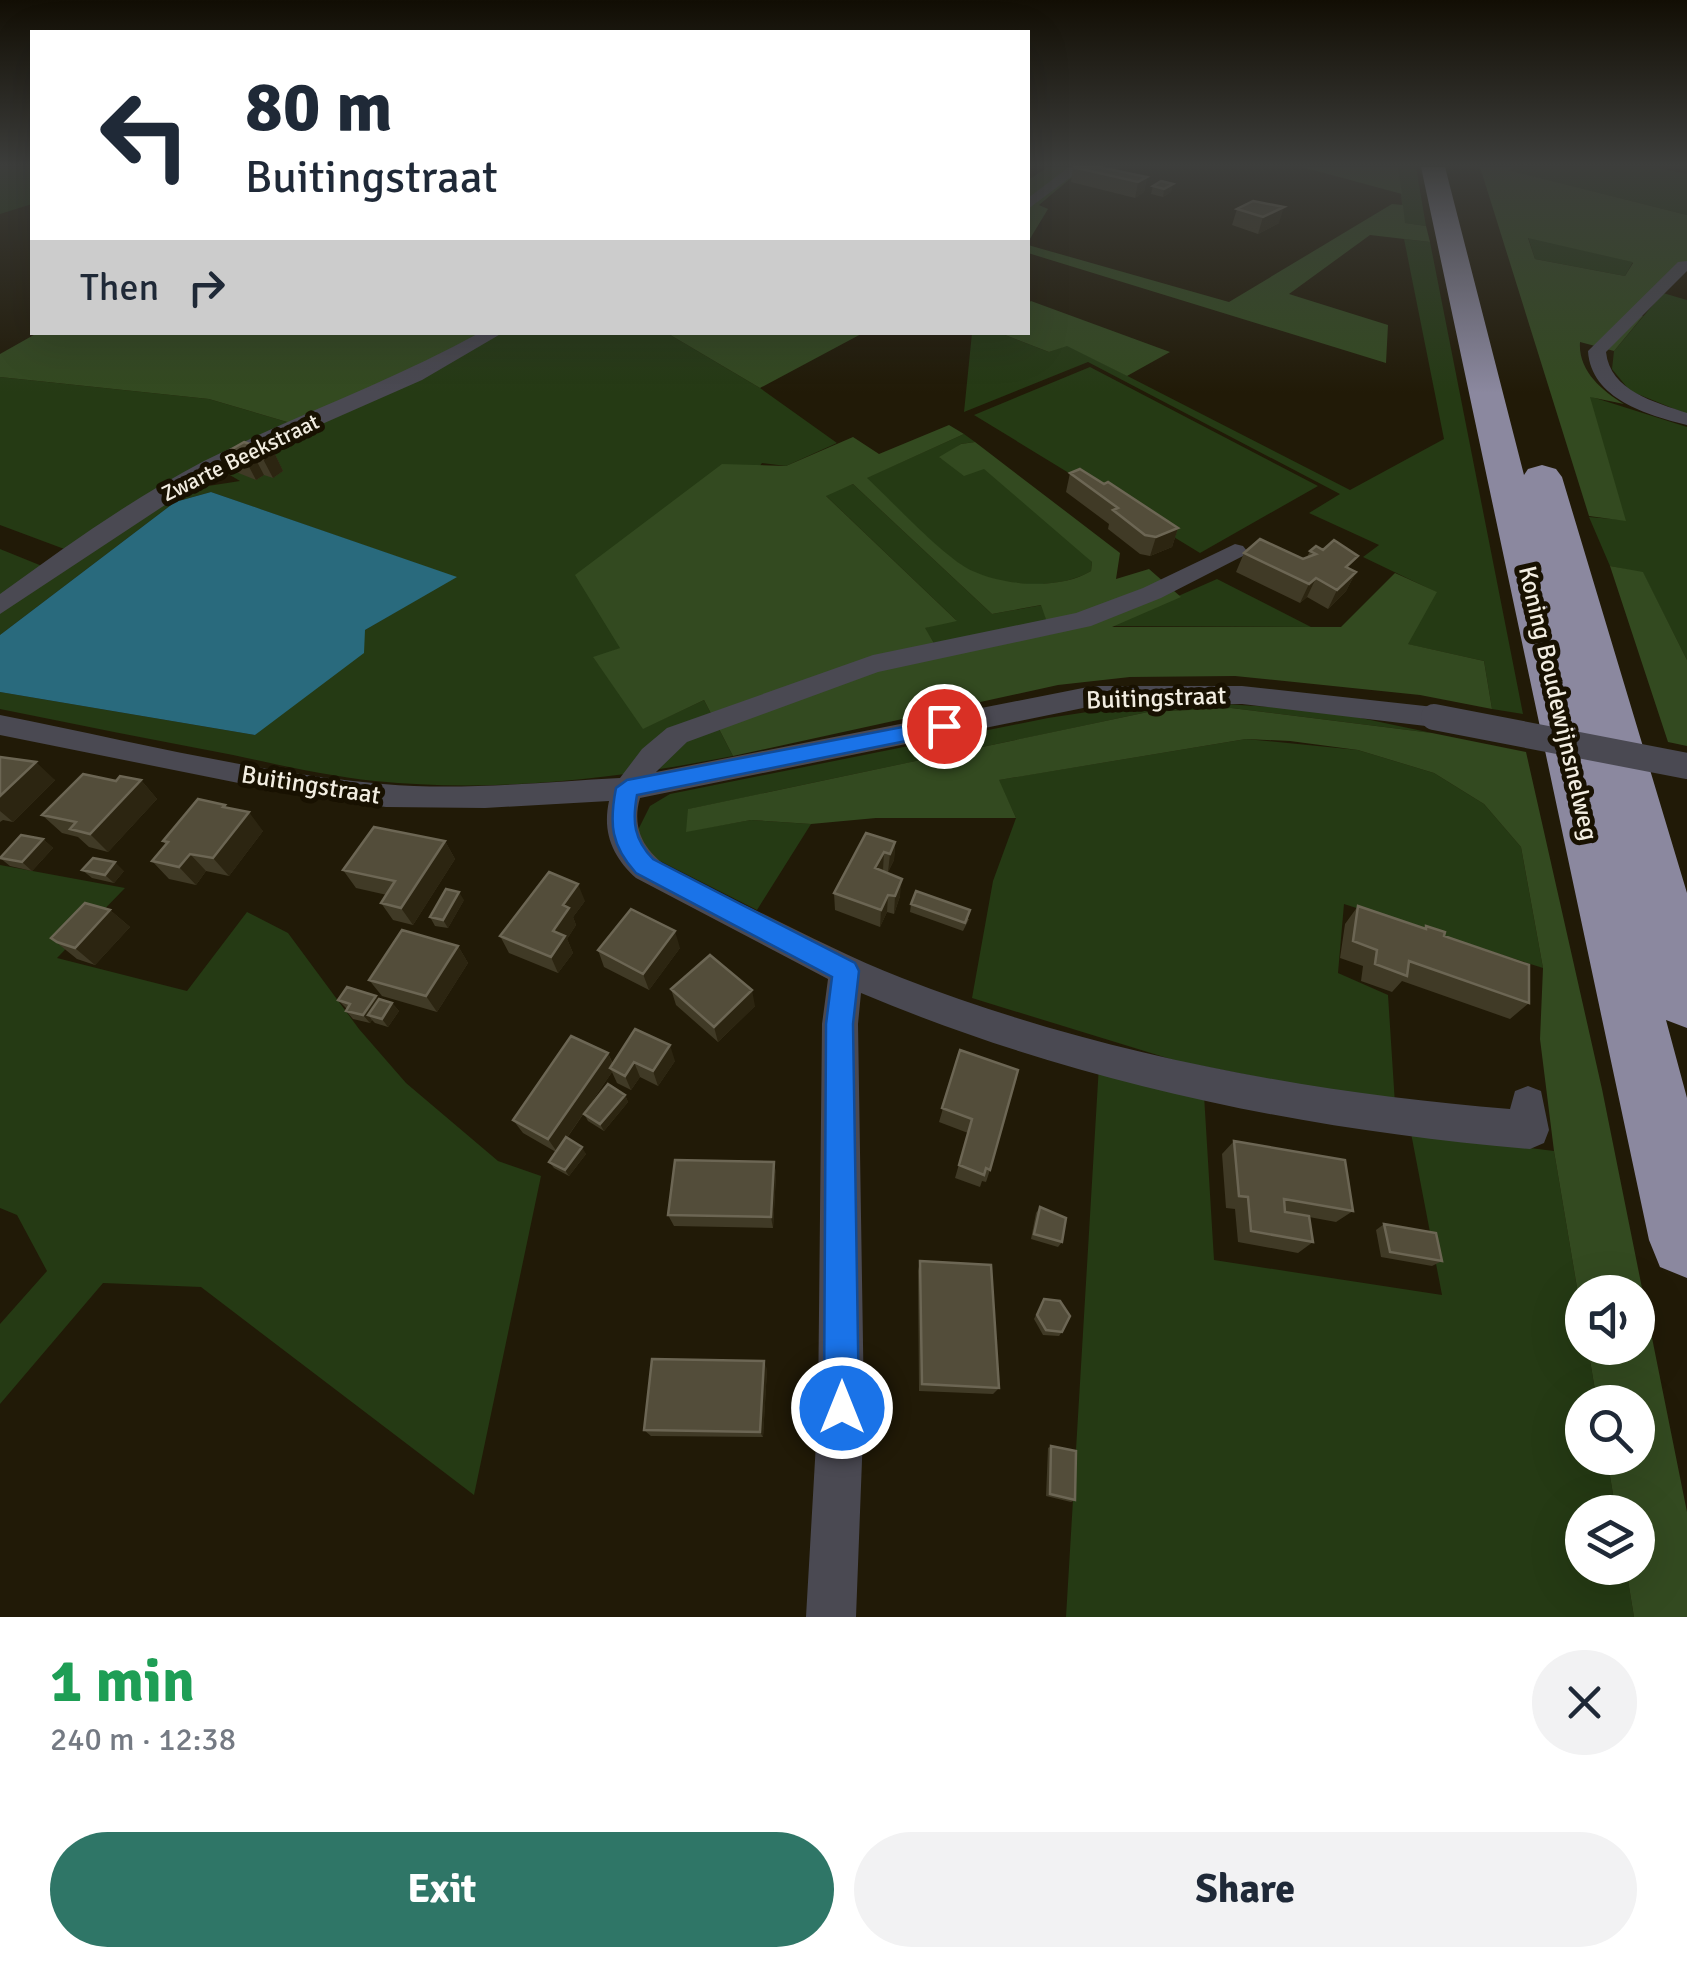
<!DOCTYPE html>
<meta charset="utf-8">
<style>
body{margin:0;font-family:Signika,sans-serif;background:#f2f2f3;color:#1f2937;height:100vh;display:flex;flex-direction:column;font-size:38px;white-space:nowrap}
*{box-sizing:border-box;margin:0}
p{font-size:32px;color:#747a83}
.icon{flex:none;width:55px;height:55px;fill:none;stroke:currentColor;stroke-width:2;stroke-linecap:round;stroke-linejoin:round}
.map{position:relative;height:1617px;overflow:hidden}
.panel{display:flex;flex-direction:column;background:#fff;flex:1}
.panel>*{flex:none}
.guide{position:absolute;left:30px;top:30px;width:1000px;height:305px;border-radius:0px;box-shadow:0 10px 40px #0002;background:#fff;color:#1f2937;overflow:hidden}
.fabs{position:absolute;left:1565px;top:1275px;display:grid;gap:20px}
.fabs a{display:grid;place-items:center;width:90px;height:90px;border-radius:50%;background:#fff;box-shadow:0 10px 40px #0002;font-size:50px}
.pin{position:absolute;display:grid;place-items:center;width:85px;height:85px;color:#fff;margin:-42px;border:5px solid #fff;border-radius:50%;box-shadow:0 2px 10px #0007}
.me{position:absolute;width:110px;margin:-55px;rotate:0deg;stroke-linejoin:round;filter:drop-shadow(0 0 8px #0008)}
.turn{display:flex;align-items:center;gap:35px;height:210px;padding:0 50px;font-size:45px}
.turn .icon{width:130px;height:130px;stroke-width:2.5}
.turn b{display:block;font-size:70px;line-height:85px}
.then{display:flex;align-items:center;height:95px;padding:0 50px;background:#0003;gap:20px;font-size:38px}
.round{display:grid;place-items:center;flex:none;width:105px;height:105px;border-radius:52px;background:#f2f2f3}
.overview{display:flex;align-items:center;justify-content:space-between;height:170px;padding:0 50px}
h1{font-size:60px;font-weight:800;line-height:75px;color:#1e9e55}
.action{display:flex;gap:20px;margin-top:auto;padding:20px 50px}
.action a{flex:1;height:115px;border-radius:60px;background:#2f7667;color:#fff;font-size:40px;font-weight:800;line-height:115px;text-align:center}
.action a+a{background:#f2f2f3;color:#1f2937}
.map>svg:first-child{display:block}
</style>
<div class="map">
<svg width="1687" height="1617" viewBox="0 0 1687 1617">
<rect width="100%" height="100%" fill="#211a07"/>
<path fill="#253a14" d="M0,167H32V204L0,214Z
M1398,167H1416L1426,226L1404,223Z
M1515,167H1654L1687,174V215L1507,170Z
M1528,237L1633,262L1625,276L1535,259Z
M1404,239L1430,242L1523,714L1492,709L1484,661L1407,644L1436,592L1363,557L1379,545L1309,513L1340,494L1088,362L964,412L972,333H1000L1049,352L1067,345L1350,490L1444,439Z
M1663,293L1687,300V414L1630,391L1612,369L1614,351Z
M500,333H667L760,388L837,443L786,466L762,463L621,648L594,658L644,728L704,700L733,756C616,779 495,793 375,781C327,776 280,765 233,755C155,740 78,725 0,709V692L255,735L365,630L455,577L211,492L175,502L0,635V612L194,481L208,486L240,481L218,468Z
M1090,367L1318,486L1200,553L974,415Z
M0,377L209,399L294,424L67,550L0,525Z
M1589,396L1687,427V660L1643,573L1610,566L1589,517L1625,520Z
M964,434L975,442L961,444L940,458L984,468L1082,551L1092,562L1091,571C1059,591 996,587 964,567C933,547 894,504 866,478Z
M853,484L992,614L1042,605L1047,622L934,643L924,628L956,620L825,495Z
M0,549L42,566L0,596Z
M1217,579L1311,627L1110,626Z
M1224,704L1323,710L1432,733L1231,708L1148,712L689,809L687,831L751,820L811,824L757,910L654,858L637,832L650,806L670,794L1048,718L1120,707Z
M1246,739L1358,750L1434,773L1484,804L1521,847L1543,968L1344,904L1338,973L1388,995L1395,1104L1177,1061L972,998L993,881L1016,818L998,780Z
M0,865L125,888L57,958L187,991L247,912L288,933L359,1029L406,1083L498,1161L541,1176L474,1495L201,1287L103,1283L0,1404V1324L47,1271L17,1215L0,1208Z
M1099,1065L1204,1095L1214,1260L1442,1295L1411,1133L1554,1151L1582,1317V1348H1588L1597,1402H1582V1458H1607L1616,1512H1582V1568H1626L1634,1617H1066Z"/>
<path fill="#334a20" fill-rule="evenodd" d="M1048,167H1084L1039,205L1048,209L1028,242V180Z
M1302,167H1398L1402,194Z
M1480,167H1515L1508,170L1687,215V268L1630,312L1643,316L1614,351L1580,342C1578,370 1601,390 1624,404L1590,397L1626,521L1589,516ZM1528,238L1632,262L1633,263L1625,276L1535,259Z
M1392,204L1403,205L1405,223L1426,226L1430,242L1370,235L1289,294L1388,325L1386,363L1028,253V245L1229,302Z
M1031,301L1170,352L1127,376L1067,346L1049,352L1000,333L1028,332V303Z
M39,332L486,333L294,424L209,399L0,377V354Z
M667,333H863L760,388Z
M949,425L964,434L867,478C893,502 936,549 965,567C997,586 1059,591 1091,571L1092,562L984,469L964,476L939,457L961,444L975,442L1120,553L1116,579L1149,569L1181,597L1112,627H1341L1395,573L1437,592L1408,644L1484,661L1492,709L1420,695L1235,676L1130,677L1058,685L733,756L704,700L643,729L593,657L620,648L575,575L722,464L786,466L853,437L879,454ZM853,484L992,614L1041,605L1051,634L941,655L925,628L957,621L826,496Z
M1610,566L1643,572L1687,660V746L1668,742Z
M1231,708L1432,733L1526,752L1602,1089L1687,1512V1617H1634L1626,1568H1638V1512H1616L1607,1458H1638V1402H1597L1588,1348H1638V1292H1582V1317L1554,1151L1540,1039L1543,968L1521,847L1484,804L1434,773L1358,750L1290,741L1246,739L999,780L1016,818H876L811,824L751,820L686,832L688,809L1148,712Z"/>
<path fill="#296a7d" d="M211,492L457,577L365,630L364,653L255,735L0,692V635L175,502Z"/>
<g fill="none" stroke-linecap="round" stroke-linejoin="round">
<path fill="#4a4952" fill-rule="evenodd" d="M1069,167H1084L1028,209V198Z
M1687,261V271L1606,352C1610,391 1655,402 1687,413V425C1647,415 1591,399 1588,351L1678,262Z
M481,332H504L422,380L218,470L0,614V594C65,547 133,498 204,461C295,415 391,382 481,332Z
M1235,544L1243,546L1247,551L1243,556L1161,598L1091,626L878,672L687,742L656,772L1093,686H1242L1434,707L1444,710L1448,717L1444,724L1434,727L1242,704L1093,706L640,798C621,864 704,885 751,908C801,932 850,958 902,978C1092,1052 1307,1093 1510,1109L1515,1091L1528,1086L1541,1091L1549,1130L1544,1143L1530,1149C1302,1130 1072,1082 861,993L858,1024L864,1408L856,1617H806L818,1408L822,1024L828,979L636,878C613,857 602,833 609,801L485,808L386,807L303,796L0,735V715C127,740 255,773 383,784C461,791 542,782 620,778L642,749L667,728L873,655L1076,613L1143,588Z"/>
<path fill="#8b889f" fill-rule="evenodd" d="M1421,167H1445L1524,475L1528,469L1542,465L1556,469L1562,477L1687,893V1028L1666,1020L1687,1098V1278L1660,1267L1649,1240Z"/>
<path stroke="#4a4952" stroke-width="26" d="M1434,717L1687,766"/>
</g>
<path fill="#403a26" d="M1073,167H1120L1115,170L1147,177L1144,192L1135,198L1071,182Z
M1153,186L1171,192L1163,197L1151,194Z
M1237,209L1279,223L1258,234L1232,225Z
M274,452L283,471L273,478L264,475L256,480L236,472L225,453Z
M1070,473L1178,528L1172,547L1150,556L1140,554L1108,529L1109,524L1066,492Z
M1310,551L1356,572L1346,591L1328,609L1307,597L1300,603L1236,572L1244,553L1303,559L1307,557Z
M0,757L55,780L13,822L3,820L0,822Z
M141,780L157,799L108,852L89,847L78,837L62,833L42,815L116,781Z
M228,808L263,831L229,876L206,871L196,885L169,879L152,861L166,845L163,841Z
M43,839L53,848L32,871L10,866L0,858Z
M445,841L455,859L413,925L393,920L381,903L387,895L356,888L343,870Z
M895,842L894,860L888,872L883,871L900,896L894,914L887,912L880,927L835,910L834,893Z
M82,870L124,871L114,883L92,878Z
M464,900L448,928L435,926L430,917Z
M585,901L573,917L576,925L567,939L573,953L558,973L509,953L500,936Z
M911,904L969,919L963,931L910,912Z
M1358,906L1424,929L1426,926L1444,936L1529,1003L1510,1019L1402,981L1392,992L1361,981L1363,966L1340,958L1345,924Z
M110,910L130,927L95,965L77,959L51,938Z
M458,946L468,963L437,1012L382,996L369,980Z
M680,948L649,990L604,967L598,950Z
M671,989L755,1006L718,1042L676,1005Z
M379,999L392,1003L399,1011L388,1027L375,1023L372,1020L370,1023L353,1019L346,1011L347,1009L338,1000Z
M960,1050L990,1170L986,1182L982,1181L980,1187L955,1178L968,1133L939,1122Z
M608,1053L613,1064L675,1061L658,1086L640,1077L631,1090L617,1083L612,1072L567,1138L586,1154L569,1176L554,1168L549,1162L556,1152L523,1133L513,1120Z
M625,1095L628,1102L604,1131L588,1121L584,1114Z
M1234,1141L1353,1211L1336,1222L1309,1217L1313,1242L1298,1253L1238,1242L1235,1209L1226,1208L1222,1154Z
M774,1162L776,1174L773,1228L674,1226L668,1215Z
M1040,1207L1062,1242L1058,1247L1031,1239L1036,1213Z
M1384,1224L1442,1261L1432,1266L1381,1257L1376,1230Z
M920,1261L999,1388L993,1394L919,1391L918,1271Z
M1044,1299L1062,1332L1059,1336L1043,1335L1034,1319Z
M767,1369L763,1437L651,1436L644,1430Z
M1051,1446L1075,1500L1071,1502L1046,1496L1048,1448Z"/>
<path fill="#2c2511" d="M1147,177L1144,192L1135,198L1138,182Z
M1173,184L1171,192L1163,197L1164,189Z
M1284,207L1279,223L1258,234L1263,217Z
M274,452L283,471L273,478L263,459Z
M254,456L264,475L256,480L246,461Z
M1178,528L1172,547L1150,556L1156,537Z
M1356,572L1346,591L1328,609L1337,590Z
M1316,578L1307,597L1300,603L1309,584Z
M36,762L55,780L13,822L0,811V796Z
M141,780L157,799L108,852L90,834Z
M249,812L263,831L229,876L213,858Z
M43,839L53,848L32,871L22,862Z
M445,841L455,859L413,925L401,908Z
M895,842L894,860L888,872L890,854Z
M884,852L883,870L874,886L875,868Z
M190,854L206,871L196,885L179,867Z
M115,862L124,871L114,883L105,875Z
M902,879L900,896L894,914L895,896Z
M578,884L585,901L573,917L576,925L567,939L573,953L558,973L551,957L553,931L563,905Z
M459,892L464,900L448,928L443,920Z
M888,895L887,912L880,927L881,910Z
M110,910L130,927L95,965L75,948Z
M675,931L680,948L649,990L643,974Z
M458,946L468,963L437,1012L426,996Z
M752,990L755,1006L718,1042L714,1027Z
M376,996L383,1004L368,1015L372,1020L370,1023L363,1015Z
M392,1003L399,1011L388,1027L382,1019Z
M670,1045L675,1061L658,1086L653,1071Z
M608,1053L614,1068H610L612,1072L557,1152L548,1139Z
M634,1062L640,1077L631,1090L625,1076Z
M625,1095L628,1102L604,1131L600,1124Z
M582,1147L586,1154L569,1176L565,1170Z
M774,1162L776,1174L773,1228L771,1217Z
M764,1361L767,1369L763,1437L760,1432Z"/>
<path fill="#534d3a" stroke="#6c6654" stroke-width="2.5" d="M1073,167H1099L1147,177L1138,182Z
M1161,181L1173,184L1164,189L1153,186Z
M1253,201L1284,207L1263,217L1237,209Z
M244,442L274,452L263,459L254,456L246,461L225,453Z
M1080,469L1104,484L1108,482L1178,528L1156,537L1145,535L1113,510L1118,508L1070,473Z
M1260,539L1303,559L1316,554L1310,551L1316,546L1323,550L1334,540L1358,556L1346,567L1356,572L1337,590L1316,578L1309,584L1244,553Z
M0,757L36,762L0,796Z
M83,774L116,781L120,776L141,780L90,834L70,829L76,822L42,815Z
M198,799L225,805L223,807L249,812L213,858L190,854L179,867L152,861L168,842L163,841Z
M374,827L445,841L401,908L381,903L395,881L343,870Z
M866,833L895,842L890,854L884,852L875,868L902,879L895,896L888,895L881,910L834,893Z
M21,835L43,839L22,862L0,858Z
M93,858L115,862L105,875L82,870Z
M549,872L578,884L563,905L569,908L553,931L565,936L551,957L500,936Z
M446,889L459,892L443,920L430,917Z
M916,891L970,910L965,923L911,904Z
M85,903L110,910L75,948L57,942L51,938Z
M1358,906L1426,929V926L1445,932L1444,936L1529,965V1003L1409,961L1407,976L1375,964L1377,950L1353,941Z
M631,909L675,931L643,974L598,950Z
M402,930L458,946L426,996L369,980Z
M710,955L752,990L714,1027L671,989Z
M347,987L376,996L363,1015L346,1011L350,1004L338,1000Z
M379,999L392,1003L382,1019L368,1015Z
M635,1029L670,1045L653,1071L634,1062L625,1076L610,1068Z
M571,1036L608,1053L548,1139L513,1120Z
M960,1050L1018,1070L990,1170L986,1168L984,1175L959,1165L972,1119L942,1108Z
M608,1084L625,1095L600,1124L584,1114Z
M566,1137L582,1147L565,1170L549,1162Z
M1234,1141L1345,1160L1353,1211L1284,1199L1285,1212L1309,1216L1313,1242L1251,1231L1248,1197L1239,1196Z
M675,1160L774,1162L771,1217L668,1215Z
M1040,1207L1066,1218L1062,1242L1034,1234Z
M1384,1224L1436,1233L1442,1261L1390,1252Z
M920,1261L991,1265L999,1388L922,1384Z
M1044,1299L1060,1301L1070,1316L1062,1332L1046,1330L1037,1315Z
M652,1359L764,1361L760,1432L644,1430Z
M1051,1446L1076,1451L1075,1500L1050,1494Z"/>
<linearGradient id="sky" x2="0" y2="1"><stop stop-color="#120e04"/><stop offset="0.42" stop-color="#3d3e3c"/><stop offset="1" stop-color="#3d3e3c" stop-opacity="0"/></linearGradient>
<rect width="1687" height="393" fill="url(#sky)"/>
<path fill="#1a73e8" stroke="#114b97" stroke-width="2.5" d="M944,719L951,721L954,726L951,732L637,795C632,822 634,839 653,859L855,963L859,971L853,1024L859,1408L854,1420L842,1425L829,1420L824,1408L826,1024L832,977L636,873C611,846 609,824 616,788L627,780Z"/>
<g text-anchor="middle" stroke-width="10" stroke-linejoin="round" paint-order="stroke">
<g font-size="22" fill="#f2ede1" stroke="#181101">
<text transform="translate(240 457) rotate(-26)" y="8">Zwarte Beekstraat</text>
</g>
<g font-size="25" fill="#f2ede1" stroke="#181101">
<text transform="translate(1156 697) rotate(-2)" y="9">Buitingstraat</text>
<text transform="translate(1559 703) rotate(77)" y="9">Koning Boudewijnsnelweg</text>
<text transform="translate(311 784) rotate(9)" y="9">Buitingstraat</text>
</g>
</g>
</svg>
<div class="fabs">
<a><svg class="icon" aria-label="sound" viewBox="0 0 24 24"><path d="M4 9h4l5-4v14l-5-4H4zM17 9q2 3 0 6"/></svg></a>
<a><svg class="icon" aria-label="search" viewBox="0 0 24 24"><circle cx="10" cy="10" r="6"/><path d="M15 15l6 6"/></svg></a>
<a><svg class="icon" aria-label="layers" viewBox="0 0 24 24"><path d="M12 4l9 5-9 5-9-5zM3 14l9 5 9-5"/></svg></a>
</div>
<div class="pin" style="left:944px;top:726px;background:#d93025"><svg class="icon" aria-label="arrive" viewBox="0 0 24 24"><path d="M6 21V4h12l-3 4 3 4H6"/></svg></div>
<svg class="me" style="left:842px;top:1408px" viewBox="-20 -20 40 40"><circle r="17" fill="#1a73e8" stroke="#fff" stroke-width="3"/><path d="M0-11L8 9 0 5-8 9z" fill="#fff"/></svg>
<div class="guide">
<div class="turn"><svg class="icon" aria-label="left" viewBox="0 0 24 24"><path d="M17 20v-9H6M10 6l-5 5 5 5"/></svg><div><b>80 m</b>Buitingstraat</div></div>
<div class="then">Then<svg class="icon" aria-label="right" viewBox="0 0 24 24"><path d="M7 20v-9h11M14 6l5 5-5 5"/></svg></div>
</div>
</div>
<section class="panel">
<div class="overview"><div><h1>1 min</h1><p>240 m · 12:38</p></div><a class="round"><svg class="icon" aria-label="close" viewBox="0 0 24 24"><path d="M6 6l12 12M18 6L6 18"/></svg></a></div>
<div class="action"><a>Exit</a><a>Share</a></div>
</section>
